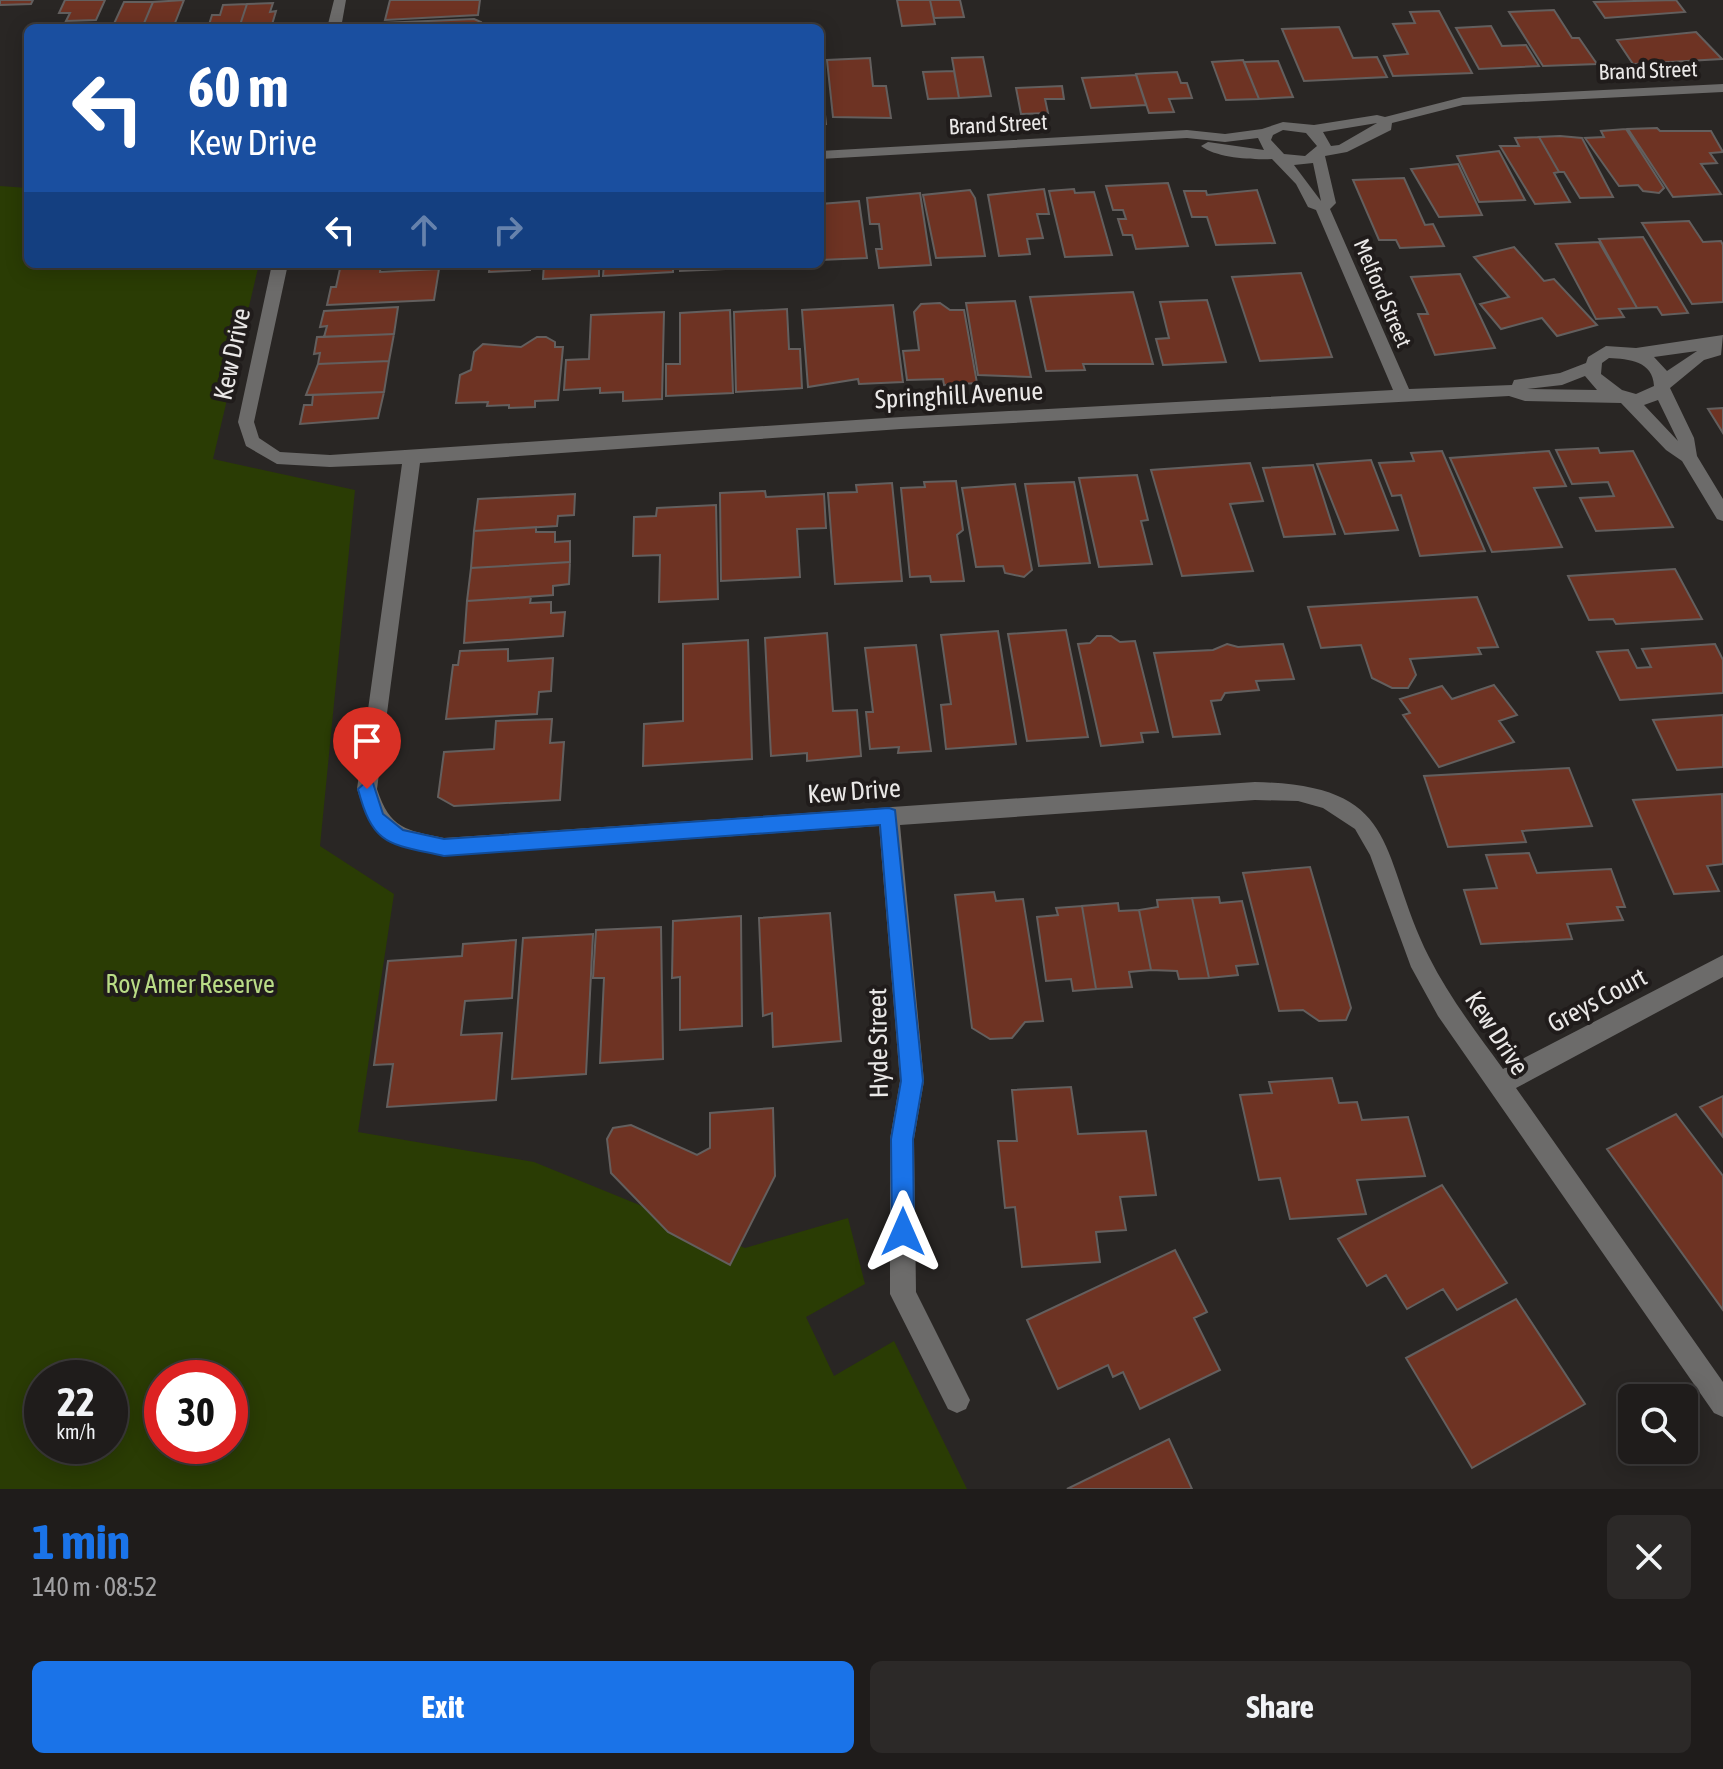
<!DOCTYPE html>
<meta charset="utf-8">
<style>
body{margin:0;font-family:"Asap Condensed",sans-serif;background:#2c2928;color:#f1f3f6;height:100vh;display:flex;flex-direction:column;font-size:30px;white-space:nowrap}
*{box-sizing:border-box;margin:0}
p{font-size:26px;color:#a1a1a3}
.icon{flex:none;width:44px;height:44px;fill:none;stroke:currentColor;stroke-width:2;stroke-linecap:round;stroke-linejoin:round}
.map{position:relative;height:1489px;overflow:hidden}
.sheet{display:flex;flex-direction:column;background:#1f1c1b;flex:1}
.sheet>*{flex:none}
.hud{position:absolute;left:24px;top:24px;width:800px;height:244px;border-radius:12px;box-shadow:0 4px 20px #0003,0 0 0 2px #3c3a3a;background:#1a4fa0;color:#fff;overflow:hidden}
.controls{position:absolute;left:1618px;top:1384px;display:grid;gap:16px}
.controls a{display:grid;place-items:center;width:80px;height:80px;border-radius:12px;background:#1f1c1b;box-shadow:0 4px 20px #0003,0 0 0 2px #3c3a3a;font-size:40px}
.speed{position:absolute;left:24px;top:1360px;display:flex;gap:16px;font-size:40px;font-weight:700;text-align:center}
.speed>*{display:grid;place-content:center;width:104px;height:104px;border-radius:50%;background:#1f1c1b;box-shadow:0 4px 20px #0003,0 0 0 2px #3c3a3a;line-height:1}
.speed small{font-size:20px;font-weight:400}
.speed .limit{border:12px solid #d22;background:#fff;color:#111}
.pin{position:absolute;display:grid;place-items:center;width:68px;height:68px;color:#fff;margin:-82px -34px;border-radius:50% 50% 50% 0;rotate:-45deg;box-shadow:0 0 8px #0007}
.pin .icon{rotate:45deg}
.me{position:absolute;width:88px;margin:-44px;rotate:0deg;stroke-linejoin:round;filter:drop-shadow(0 0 6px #0008)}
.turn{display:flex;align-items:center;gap:28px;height:168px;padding:0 32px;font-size:36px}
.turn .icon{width:104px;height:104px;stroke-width:2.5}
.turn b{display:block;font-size:56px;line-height:68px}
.lanes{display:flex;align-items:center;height:76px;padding:0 32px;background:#0003;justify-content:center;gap:40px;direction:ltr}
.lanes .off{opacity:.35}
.round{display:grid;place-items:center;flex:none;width:84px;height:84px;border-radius:12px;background:#2c2928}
.head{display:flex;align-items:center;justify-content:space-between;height:136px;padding:0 32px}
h1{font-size:48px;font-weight:700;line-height:60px;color:#1a73e8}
.cta{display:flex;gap:16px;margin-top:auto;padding:16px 32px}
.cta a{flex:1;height:92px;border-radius:12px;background:#1a73e8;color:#fff;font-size:32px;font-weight:700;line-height:92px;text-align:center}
.cta a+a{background:#2c2928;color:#f1f3f6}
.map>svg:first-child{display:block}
</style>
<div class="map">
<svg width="1723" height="1489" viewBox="0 0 1723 1489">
<rect width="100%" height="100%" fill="#292624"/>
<path fill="#2a3c04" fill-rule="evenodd" d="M0,186L28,188V264H259L213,459L355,490L320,846L394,894L358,1132L534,1162L745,1248L848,1218L865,1284L806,1317L834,1376L894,1341L967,1489H0ZM42,1378H110V1446H42ZM162,1378H230V1446H162Z"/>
<path fill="#6e3323" stroke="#635f5e" stroke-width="2" d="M0,0H33L31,4L0,5Z
M65,0H105L96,20L66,21L70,13H59Z
M184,0L173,28H142L153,2Z
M390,0H480L478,15L385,20Z
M897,0H930L935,24L902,26Z
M930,0H960L964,17L934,18Z
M1676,0L1685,12L1605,18L1594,2Z
M124,2H153L142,28H112Z
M273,3L270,12L276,11L271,28H239L247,4Z
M247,4L239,28H208L212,15H220L223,5Z
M1554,10L1572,38H1579L1597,64L1543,66L1509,12Z
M1439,11L1472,73L1393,76L1384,56L1408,54L1393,24L1415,23L1410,12Z
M474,19L481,22L479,28H381L382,23Z
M1491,26L1502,46L1526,45L1539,66L1479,69L1456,28Z
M1339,27L1353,58L1377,57L1387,77L1304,81L1282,29Z
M1696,32L1722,59L1633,64L1617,40Z
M983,57L991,96L959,98L952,58Z
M870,58L873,86H886L891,118L833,117L827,60Z
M1243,60L1259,99L1226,100L1212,62Z
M1278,61L1293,97L1259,99L1244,62Z
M820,67L826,124H820Z
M954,71L959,98L928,99L923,72Z
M1177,72L1181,83H1187L1192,98L1169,99L1174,112L1149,113L1136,74Z
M1136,75L1146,105L1091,108L1082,78Z
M1062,86L1064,99H1045L1048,113L1021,114L1016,88Z
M1657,128L1660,131H1711L1723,152L1710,153L1717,163L1701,164L1721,194L1673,197L1628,129Z
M1626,129L1664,188L1659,193L1643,191L1638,185L1619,186L1585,138L1604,137L1601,131Z
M1560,136L1582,138L1613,197L1580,198L1564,172H1559L1539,137Z
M1539,137L1559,172L1554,173L1570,202L1535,204L1500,146H1519L1515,138Z
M1499,151L1525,200L1479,202L1457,156Z
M1458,164L1482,215L1439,217L1411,169Z
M1404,178L1425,225L1433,224L1444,246L1400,248L1396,240H1379L1353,180Z
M1168,183L1188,246L1136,249L1132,235H1123L1118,219H1126L1123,210H1113L1106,186Z
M1044,189L1049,214H1037L1043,238L1027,239L1030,254L999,256L988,195Z
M1074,189L1075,193L1094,192L1112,255L1065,257L1049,191Z
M970,190L975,198L985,256L936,258L923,195Z
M1257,190L1275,243L1216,245L1207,217H1192L1184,191H1206L1207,195Z
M920,193L931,265L879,268L876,249H882L879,224H870L867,198Z
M859,201L867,258L820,260V204Z
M1689,221L1703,242L1721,241L1723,245V302L1692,304L1642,223Z
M1643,237L1688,313L1662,315L1657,307L1637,308L1599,239Z
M1599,242L1637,308L1619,309L1624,317L1596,319L1556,244Z
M1514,247L1544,281L1554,279L1597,325L1557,336L1542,318L1501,329L1480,304L1509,297L1474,257Z
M341,264H381L380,272L439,269L434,300L327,305L331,287H336Z
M490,264H530V270L489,272Z
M544,264H599V276L543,279Z
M604,264H673V272L603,276Z
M680,264H748V268L680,271Z
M1301,273L1332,357L1260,361L1232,277Z
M1460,274L1495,348L1435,355L1418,314H1428L1411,277Z
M1133,292L1153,364H1083L1085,370L1046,371L1030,297Z
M1207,300L1226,362L1163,365L1156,339L1169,338L1160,302Z
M1015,301L1031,377L978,375L966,303Z
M940,303L950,310H964L977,383L944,385L943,379L907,380L903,351L919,350L914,312L921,304Z
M893,305L903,382L859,384L858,379L808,387L802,310Z
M398,307L394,334L324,337L327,326L320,327L324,311Z
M787,309L789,349H800L802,388L736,392L734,312Z
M730,310L733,393L666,396V364H680V313Z
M664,312L662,399L623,401V392L600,393V388L564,390L566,360L589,359L591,315Z
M394,334L389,361L318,364L320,353L314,354L317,337Z
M537,337H546L555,342V347H563L558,400L535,401V407L509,408V405L487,406L488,402L456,403L460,375L471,370L474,352L483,344L521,347Z
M389,361L384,392L306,395L318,364Z
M384,392L378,418L300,424L304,405H312L313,395Z
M1723,408V433L1708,409Z
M1598,448L1600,453L1633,451L1673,527L1596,531L1580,498L1614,496L1608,482L1572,484L1556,450Z
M1442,451L1485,551L1420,556L1401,495L1392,496L1379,463L1414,461L1411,453Z
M1549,451L1566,486L1534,488L1562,547L1492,552L1450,458Z
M1371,460L1398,530L1345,534L1317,464Z
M1250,463L1263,501L1230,504L1253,571L1182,576L1151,470Z
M1313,465L1335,534L1284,537L1263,468Z
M1137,475L1148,520L1141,521L1152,564L1099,567L1079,478Z
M956,481L963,530L957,535L964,581L931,582L930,576L910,577L901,488L925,487L924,482Z
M1074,482L1090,563L1039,566L1025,484Z
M892,483L902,581L835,584L828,493L857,492L856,485Z
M1015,484L1032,570L1024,577L1005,573L1003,566L976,567L962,488Z
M765,491L766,497L824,494L826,528L797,529L800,577L721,581L720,493Z
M575,494L574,515L558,516L557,526L474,531L478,499Z
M716,505L718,599L659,602L660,555L633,556L634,517L656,516L657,508Z
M536,527V532H555V542L570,541V562L471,568L474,531Z
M570,562L569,584L553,586V595L467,601L471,568Z
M1675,569L1702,619L1616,624L1613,619L1589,620L1568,576Z
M531,597L530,603L551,602V613L565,612L563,636L464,643L467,601Z
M1477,597L1498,647L1478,648L1481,654L1410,659L1416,675L1408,688H1392L1372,678L1361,645L1321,648L1308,607Z
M1066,630L1088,737L1027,741L1008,634Z
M998,631L1016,744L946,749L941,705L951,704L941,635Z
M827,633L833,711L857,710L861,756L807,761V753L771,756L765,638Z
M1097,636H1111L1120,642L1135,641L1158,732L1141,733L1143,742L1101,746L1078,644L1090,643Z
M748,640L752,759L643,766L644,724L683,721V644Z
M1227,644L1238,647L1283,644L1294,679L1256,681L1259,690L1225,693L1221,700L1211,701L1220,734L1173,737L1154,653L1213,650Z
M1715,644L1723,660V693L1620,700L1597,652L1628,650L1637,668L1651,667L1642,649Z
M916,645L931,751L898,753L899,747L870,749L866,712H873L865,648Z
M508,649V661L553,658L551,691L539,692L537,714L446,719L453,665H458L460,651Z
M1494,685L1517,715L1499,721L1514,742L1439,767L1403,715L1410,713L1400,699L1442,686L1452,699Z
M1723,715V767L1677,770L1653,720Z
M552,719L550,743L564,742L560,800L454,806L438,797L444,752L494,749L496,721Z
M1569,768L1592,826L1522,831L1526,842L1448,847L1424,776Z
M1722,794L1723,864L1707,866L1719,891L1674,894L1633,800Z
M1529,853L1537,873L1611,869L1625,907H1617L1623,920L1567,924L1572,939L1481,944L1464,890L1497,888L1486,855Z
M1310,867L1351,1008L1346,1020L1319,1021L1303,1010L1279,1011L1243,873Z
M994,892L996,901L1023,899L1043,1021L1025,1022L1012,1038L990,1039L972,1028L955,895Z
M1219,897L1220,903L1242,901L1258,964L1236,966L1238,975L1209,978L1192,898Z
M1192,898L1209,978L1179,979L1177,971L1151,970L1139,910L1158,907L1157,900Z
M1118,903L1119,911L1139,910L1151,970L1129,972L1132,987L1096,989L1082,906Z
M1082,906L1096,989L1073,991L1071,979L1046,981L1037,917L1058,915L1056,908Z
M830,913L841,1041L773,1047L772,1013L763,1016L759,918Z
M741,916L742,1026L680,1030V977L672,978L673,921Z
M661,927L663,1059L600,1063L604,978H593L596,930Z
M593,934L586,1074L512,1079L523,938Z
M516,940L512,998L465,1001L461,1035L502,1033L496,1100L387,1107L393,1064L374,1065L388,961L462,956L463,944Z
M1332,1078L1339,1103L1357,1102L1362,1120L1408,1117L1425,1176L1357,1180L1366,1214L1290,1219L1280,1178L1259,1180L1240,1095L1272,1093L1269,1082Z
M1071,1087L1078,1134L1146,1131L1156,1195L1120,1197L1126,1230L1096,1232L1100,1262L1022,1267L1015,1207L1005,1208L998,1141H1017L1012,1090Z
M1723,1096V1137L1700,1107Z
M773,1108L775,1176L730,1265L668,1232L611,1173L607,1139L613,1128L631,1125L697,1155L710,1148V1113Z
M1676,1114L1723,1176V1310L1607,1149Z
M1442,1185L1507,1283L1457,1310L1443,1289L1407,1309L1386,1275L1367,1286L1338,1239Z
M1175,1250L1207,1312L1194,1318L1220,1370L1140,1409L1123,1372L1113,1377L1108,1365L1058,1389L1027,1320Z
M1516,1299L1585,1404L1472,1468L1406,1358Z
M1169,1439L1192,1489H1067Z"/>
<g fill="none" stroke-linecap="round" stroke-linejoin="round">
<path fill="#6c6b6a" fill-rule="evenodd" d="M334,0H346L341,28H327Z
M1723,84V92L1463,105L1392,123L1391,130L1347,152L1325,156L1336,203L1330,209L1409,389L1512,385L1514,380L1560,373L1586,363L1588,357L1606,346L1636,348L1723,335L1721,355L1704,360L1670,388L1694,438L1697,456L1723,499V521L1717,519L1682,461L1666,450L1621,403L1525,401L1509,396L901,429L420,463L377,789C390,829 406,830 444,838L1255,782C1404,785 1377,852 1429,957C1449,997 1477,1033 1503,1069L1723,955V977L1516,1088L1723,1382V1417L1714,1413L1438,1016L1411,967L1370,855L1355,829L1323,808L1298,801L1255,800L900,825L924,1081L914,1139L916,1292L970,1400L966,1409L957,1413L948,1409L890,1294V1139L900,1081L879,826L444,856C393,846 374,842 357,789L402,464L330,467L277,464L246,446L238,422L272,264H288L254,422L259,438L280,452L330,455L901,417L1393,390L1316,210L1308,207L1296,184L1272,159C1253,160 1216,158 1201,146L1208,142L1264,150L1258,138L1225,142L1187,138L820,159V151L1187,130L1225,134L1262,129L1283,122L1314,125L1377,115L1385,117L1463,97ZM1377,123L1339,145L1331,146L1323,132ZM1283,130L1306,133L1317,146L1305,156L1284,154L1271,140L1273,135ZM1313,163L1321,201L1294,165ZM1697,351L1667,371L1654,357ZM1609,358C1629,359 1653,361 1654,386L1636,394L1622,390L1601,374L1602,363ZM1585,376L1597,390L1527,389L1562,385ZM1658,400L1678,441L1644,405Z"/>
</g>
<path fill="#1a73e8" stroke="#114b97" stroke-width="2" d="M367,781L373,783L383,814L403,830L444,839L889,808L895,810L923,1081L913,1139L914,1232L911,1240L903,1244L895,1240L892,1232L891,1139L901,1081L880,825L444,856C390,844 373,847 358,789Z"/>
<g text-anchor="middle" stroke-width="8" stroke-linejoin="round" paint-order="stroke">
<g font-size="22" fill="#eae8e7" stroke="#201c1b">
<text transform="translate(1648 70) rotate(-2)" y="8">Brand Street</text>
<text transform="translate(998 124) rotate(-3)" y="8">Brand Street</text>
<text transform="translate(1383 293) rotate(67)" y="8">Melford Street</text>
</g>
<g font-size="26" fill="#eae8e7" stroke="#201c1b">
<text transform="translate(232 354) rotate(-78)" y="9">Kew Drive</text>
<text transform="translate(959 395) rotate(-3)" y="9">Springhill Avenue</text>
<text transform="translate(854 791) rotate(-4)" y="9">Kew Drive</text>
<text transform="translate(1597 1000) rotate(-28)" y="9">Greys Court</text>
<text transform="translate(1497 1033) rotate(57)" y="9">Kew Drive</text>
<text transform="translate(878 1043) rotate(-91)" y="9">Hyde Street</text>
</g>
<g font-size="26" fill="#b9dc86" stroke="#201c1b">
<text x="190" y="993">Roy Amer Reserve</text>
</g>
</g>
</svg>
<div class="controls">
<a><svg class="icon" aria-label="search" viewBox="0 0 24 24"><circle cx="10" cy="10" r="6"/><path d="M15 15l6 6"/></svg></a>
</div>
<div class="speed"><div>22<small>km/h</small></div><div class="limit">30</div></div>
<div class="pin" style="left:367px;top:789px;background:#d93025"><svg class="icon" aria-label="arrive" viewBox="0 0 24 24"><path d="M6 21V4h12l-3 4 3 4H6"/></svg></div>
<svg class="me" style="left:903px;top:1232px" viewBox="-20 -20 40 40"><path d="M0-17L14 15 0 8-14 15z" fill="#1a73e8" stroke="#fff" stroke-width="4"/></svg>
<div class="hud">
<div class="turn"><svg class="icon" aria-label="left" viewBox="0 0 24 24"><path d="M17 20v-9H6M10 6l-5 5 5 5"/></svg><div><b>60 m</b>Kew Drive</div></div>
<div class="lanes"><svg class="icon" aria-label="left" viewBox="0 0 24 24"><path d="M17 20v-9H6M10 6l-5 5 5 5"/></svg><svg class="icon off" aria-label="ahead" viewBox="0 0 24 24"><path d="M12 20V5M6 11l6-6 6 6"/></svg><svg class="icon off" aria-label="right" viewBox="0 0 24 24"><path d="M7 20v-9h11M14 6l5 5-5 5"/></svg></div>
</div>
</div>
<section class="sheet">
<div class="head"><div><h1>1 min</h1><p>140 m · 08:52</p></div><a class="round"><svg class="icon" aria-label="close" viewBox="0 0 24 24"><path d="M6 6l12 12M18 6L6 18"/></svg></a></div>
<div class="cta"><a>Exit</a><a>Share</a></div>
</section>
